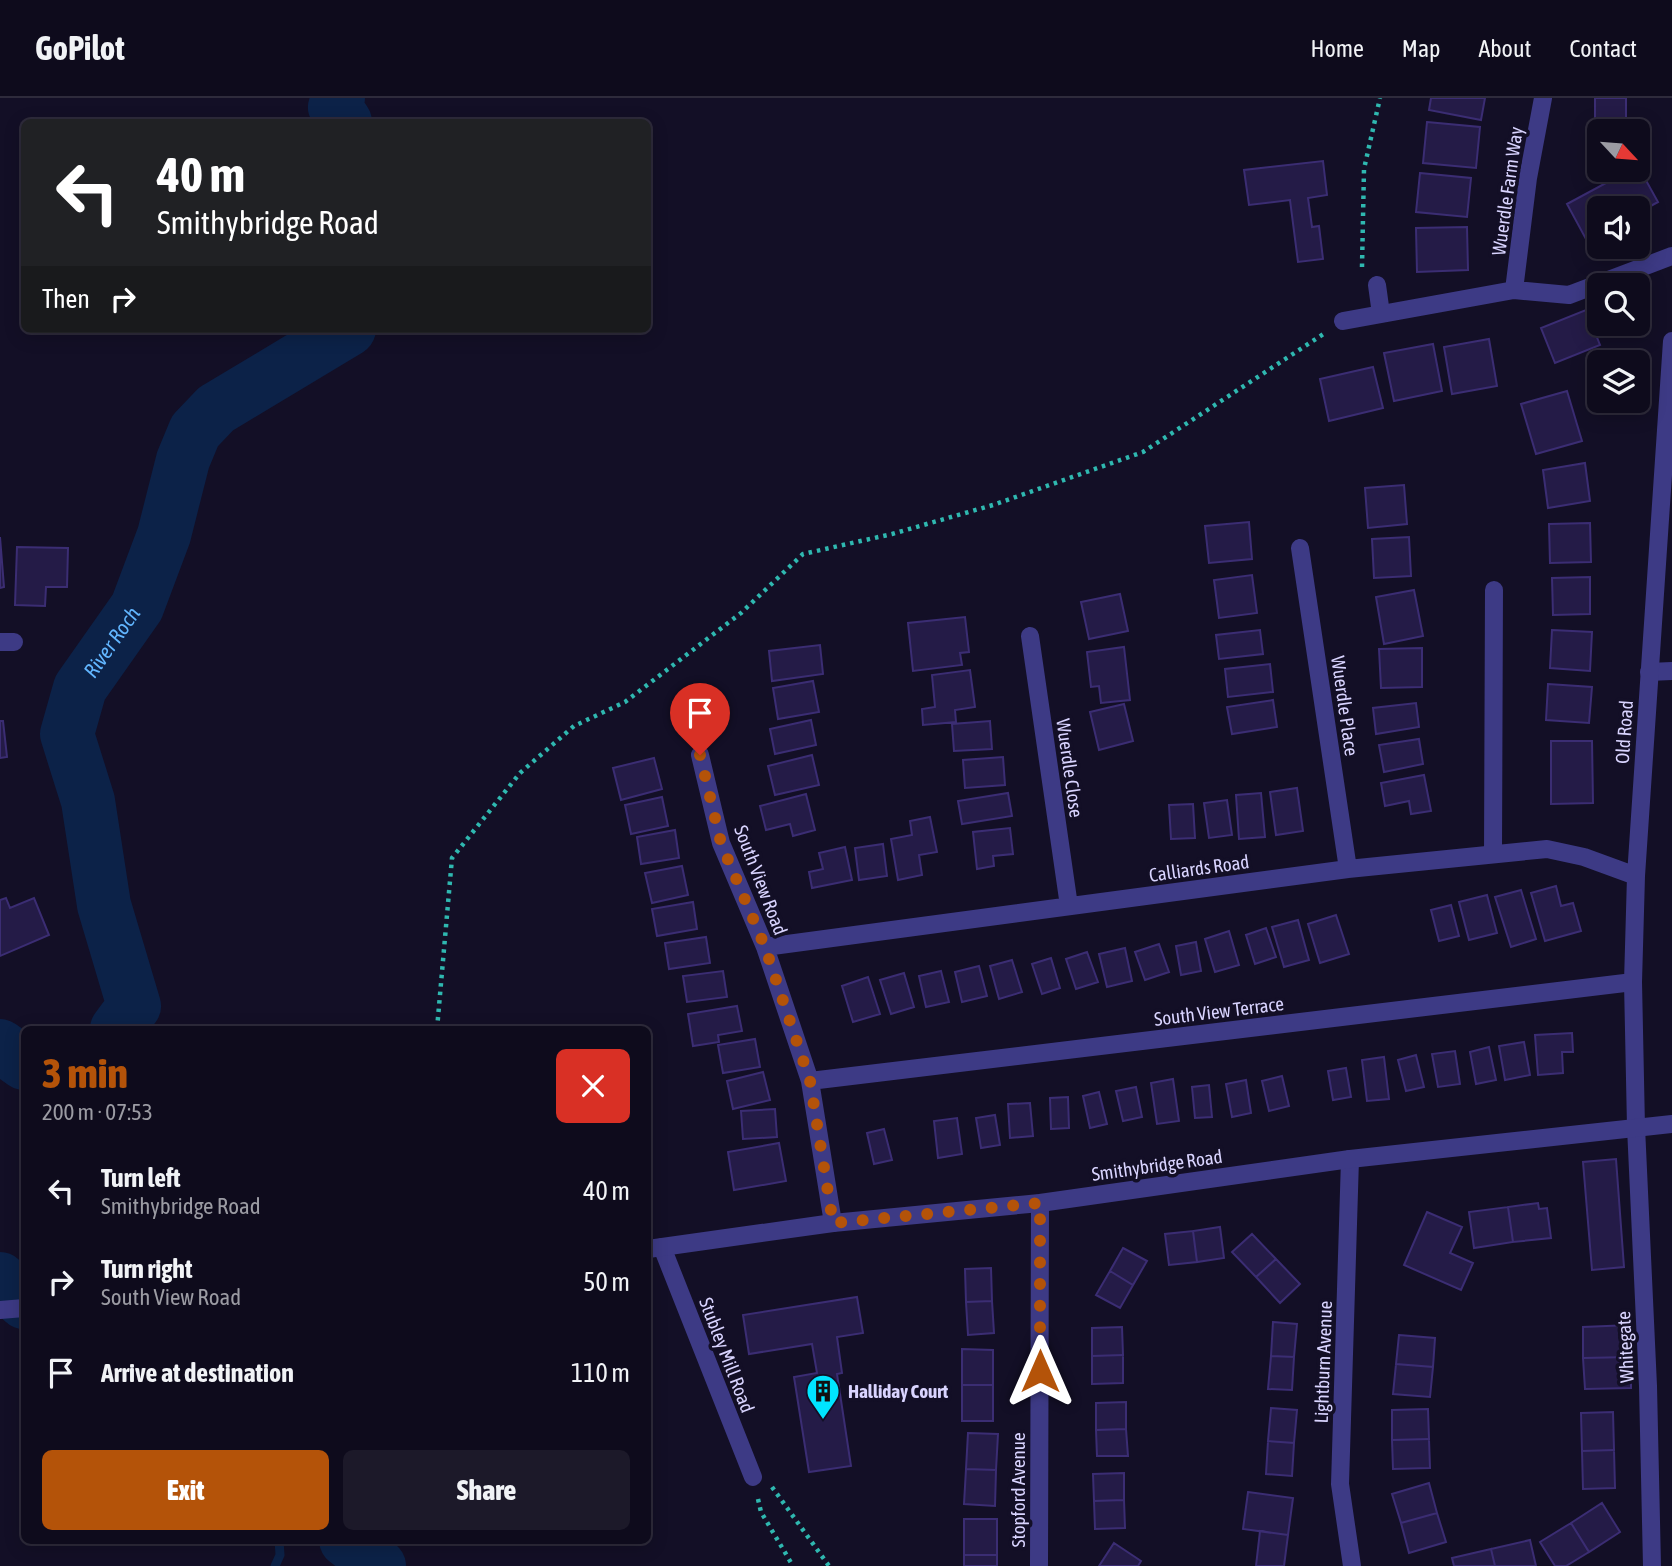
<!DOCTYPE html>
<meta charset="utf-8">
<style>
body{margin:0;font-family:"Asap Condensed",sans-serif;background:#1c1929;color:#f1f3f6;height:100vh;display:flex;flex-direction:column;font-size:26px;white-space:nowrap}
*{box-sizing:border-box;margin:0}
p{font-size:23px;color:#9b9ba3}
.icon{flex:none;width:38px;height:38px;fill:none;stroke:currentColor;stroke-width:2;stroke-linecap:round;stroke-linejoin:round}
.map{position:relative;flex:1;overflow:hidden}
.details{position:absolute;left:21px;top:928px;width:630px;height:518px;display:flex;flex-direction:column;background:#0e0b1c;border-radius:10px;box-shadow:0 4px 18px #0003,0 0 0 2px #2e2b3b}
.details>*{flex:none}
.hud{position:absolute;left:21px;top:21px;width:630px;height:214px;border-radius:10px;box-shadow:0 4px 18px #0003,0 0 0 2px #2e2b3b;background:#202124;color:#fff;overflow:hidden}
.needle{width:46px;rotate:116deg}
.tools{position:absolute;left:1587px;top:21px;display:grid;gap:14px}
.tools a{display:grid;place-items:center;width:63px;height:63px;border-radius:10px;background:#0e0b1c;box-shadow:0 4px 18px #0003,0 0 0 2px #2e2b3b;font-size:35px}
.pin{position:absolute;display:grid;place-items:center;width:60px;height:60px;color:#fff;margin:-72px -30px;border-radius:50% 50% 50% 0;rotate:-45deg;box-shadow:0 0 7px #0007}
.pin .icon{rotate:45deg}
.me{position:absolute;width:77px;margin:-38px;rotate:0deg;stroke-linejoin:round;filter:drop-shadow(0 0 5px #0008)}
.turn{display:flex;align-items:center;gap:24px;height:147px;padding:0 21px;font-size:32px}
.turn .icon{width:91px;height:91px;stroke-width:2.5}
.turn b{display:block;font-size:49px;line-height:60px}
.then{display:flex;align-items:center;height:66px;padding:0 21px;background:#0003;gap:14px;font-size:26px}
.round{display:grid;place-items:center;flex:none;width:74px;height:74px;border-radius:10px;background:#1c1929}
.overview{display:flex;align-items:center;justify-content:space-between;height:119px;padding:0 21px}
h1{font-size:42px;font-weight:800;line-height:52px;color:#b45309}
.action{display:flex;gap:14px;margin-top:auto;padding:14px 21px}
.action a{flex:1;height:80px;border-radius:10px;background:#b45309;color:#fff;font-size:28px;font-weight:800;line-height:80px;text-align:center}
.action a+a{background:#1c1929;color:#f1f3f6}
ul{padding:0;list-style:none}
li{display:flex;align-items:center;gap:21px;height:91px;padding:0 21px}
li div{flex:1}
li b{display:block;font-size:26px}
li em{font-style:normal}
header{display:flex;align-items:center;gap:42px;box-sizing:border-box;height:98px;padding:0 35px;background:#0e0b1c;border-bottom:2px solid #2e2b3b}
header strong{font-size:33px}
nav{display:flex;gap:38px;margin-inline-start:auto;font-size:24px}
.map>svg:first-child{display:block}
</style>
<header>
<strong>GoPilot</strong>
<nav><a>Home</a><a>Map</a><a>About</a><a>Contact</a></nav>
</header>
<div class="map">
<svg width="1672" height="1468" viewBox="0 0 1672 1468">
<rect width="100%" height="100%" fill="#130f26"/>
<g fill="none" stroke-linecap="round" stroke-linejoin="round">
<path stroke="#0c2248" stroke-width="9" d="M275,1468L280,1457L279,1442"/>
<g stroke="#0c2248" stroke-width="54">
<path d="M338,0L335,9L345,24"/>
<path id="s1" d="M117,931L134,908L104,807L88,703L67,636L80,590L137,509L164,437L183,362L195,333L216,311L349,231"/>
<path d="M0,948L24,965"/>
<path d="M0,1181L24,1204"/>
<path d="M346,1442L379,1468"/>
</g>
</g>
<path fill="#241b47" stroke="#3b2d73" stroke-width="2" d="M1431,0H1485L1481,22L1429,12Z
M1595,0H1626V33H1600V37H1595Z
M1427,24L1480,29L1476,70L1423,65Z
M1323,63L1327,97L1308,100L1312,129L1319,128L1323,161L1298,164L1290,102L1249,107L1244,72Z
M1638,68L1658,104L1638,115V110H1600V136L1587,143L1567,106L1630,72H1638Z
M1420,75L1471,80L1467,119L1416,114Z
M1467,129L1468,172L1417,174L1416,130Z
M1586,212L1600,247L1555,265L1541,230Z
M1489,241L1497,288L1452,296L1444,249Z
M1433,246L1442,293L1394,303L1384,255Z
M1373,269L1383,310L1329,323L1320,281Z
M1567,293L1582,343L1536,356L1521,306Z
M1585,365L1590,403L1548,410L1543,372Z
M1404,387L1407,426L1368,430L1365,390Z
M1249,424L1252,461L1209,465L1205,428Z
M1590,425L1591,464L1550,465L1549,426Z
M0,439L4,489L0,490Z
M1409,439L1411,478L1374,480L1372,441Z
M17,449L68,450L67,489H46L45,508L15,507Z
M1252,477L1257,515L1219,520L1214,482Z
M1590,479V516L1553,517L1552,480Z
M1414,492L1423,538L1384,546L1376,499Z
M1120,496L1128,533L1089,541L1081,504Z
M965,519L969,554L960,555L962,567L913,573L908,525Z
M1260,532L1263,556L1219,561L1216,537Z
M1552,532L1592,534L1590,573L1550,570Z
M820,547L823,576L772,583L769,553Z
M1124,549L1130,602L1101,605L1099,588L1091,589L1087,554Z
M1422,550V589L1381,590L1379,551Z
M1270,566L1273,594L1228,599L1225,571Z
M970,572L975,609L955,612L956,624L923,627L922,611L935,609L932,577Z
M813,583L819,614L778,621L773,590Z
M1548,586L1592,589L1589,625L1546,622Z
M1273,602L1277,629L1232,636L1227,609Z
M1416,605L1419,629L1376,636L1373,610Z
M1124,606L1133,643L1099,652L1090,614Z
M811,622L816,647L775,656L770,631Z
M0,623H3L7,659L0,660Z
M990,623L992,651L954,653L952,626Z
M1419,641L1423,666L1384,674L1379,647Z
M1551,643H1592L1593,705L1551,706Z
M812,657L819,687L775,697L768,668Z
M1003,659L1005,687L965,690L963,662Z
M654,660L662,691L621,702L613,670Z
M1424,677L1431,713L1411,716L1409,703L1385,708L1381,685Z
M1297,690L1303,733L1276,737L1270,694Z
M1008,695L1012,718L962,726L958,703Z
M1261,695L1265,739L1239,741L1236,697Z
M806,696L815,732L793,738L790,726L766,732L760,708Z
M662,699L668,728L631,736L625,707Z
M1227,702L1232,737L1209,740L1204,705Z
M1193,706L1195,740L1171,741L1169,707Z
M930,719L937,754L919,757L922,777L898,782L891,741L912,737L910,723Z
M1010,730L1013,756L993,758L994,768L977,771L973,734Z
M675,732L679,760L641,766L637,739Z
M883,746L887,778L859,782L855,750Z
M845,749L852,782L812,790L809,774L823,771L819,755Z
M682,768L688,797L652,805L645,775Z
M1556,788L1561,808L1573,805L1581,833L1545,843L1531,795Z
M1521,792L1536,841L1511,849L1495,799Z
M1487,797L1497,835L1469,842L1459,804Z
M6,800L10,810L34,800L49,837L0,858V802Z
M693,804L697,831L657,838L652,811Z
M1451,807L1459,838L1439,843L1431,812Z
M1336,817L1349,856L1320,865L1308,826Z
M1298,822L1309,862L1284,869L1272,829Z
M1266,830L1276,859L1255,866L1246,837Z
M1229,833L1239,867L1215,874L1205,841Z
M706,839L710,865L669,871L665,845Z
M1196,844L1201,873L1181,877L1176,848Z
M1159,846L1169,874L1145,882L1135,854Z
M1125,850L1132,883L1107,889L1099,856Z
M1087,854L1098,884L1076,891L1066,861Z
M1051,860L1060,890L1042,896L1032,866Z
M1012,862L1022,894L999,901L990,868Z
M979,868L987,898L962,904L955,874Z
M723,873L727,899L687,904L683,878Z
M941,873L949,904L926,909L919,878Z
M904,875L914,909L891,916L880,882Z
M868,879L880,916L853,924L842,888Z
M737,908L742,933L718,937L719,944L693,948L688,916Z
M1572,935L1573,954H1562L1563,975L1538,977L1535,937Z
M755,941L760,969L723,975L718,947Z
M1524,944L1530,977L1505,982L1499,948Z
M1489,949L1496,982L1476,986L1470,954Z
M1455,953L1460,986L1438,989L1432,956Z
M1416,957L1424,989L1406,993L1398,962Z
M1384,959L1389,1001L1367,1003L1362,962Z
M1346,970L1351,999L1333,1002L1328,973Z
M763,974L770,1002L733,1011L727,983Z
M1282,978L1289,1008L1269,1013L1262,983Z
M1173,981L1179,1023L1157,1026L1151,985Z
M1246,982L1251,1015L1232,1019L1226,986Z
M1209,987L1212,1019L1195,1020L1192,989Z
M1136,989L1142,1019L1123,1023L1116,993Z
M1099,994L1107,1026L1090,1030L1083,998Z
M1068,999L1069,1030L1051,1031L1050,1000Z
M1030,1005L1033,1038L1010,1040L1008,1006Z
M775,1011L777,1039L743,1041L741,1013Z
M995,1017L1000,1047L981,1050L976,1020Z
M957,1020L962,1056L938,1060L934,1023Z
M884,1031L892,1062L874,1066L867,1035Z
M779,1045L786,1083L734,1092L728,1054Z
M1616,1061L1624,1169L1592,1172L1583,1064Z
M1538,1105L1539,1111L1547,1110L1551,1140L1513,1144L1508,1109Z
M1508,1109L1513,1144L1474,1150L1469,1114Z
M1427,1114L1462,1129L1450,1155L1473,1165L1461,1192L1404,1167Z
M1220,1129L1224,1160L1197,1164L1193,1133Z
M1193,1133L1197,1164L1169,1167L1165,1136Z
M1252,1136L1276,1161L1256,1179L1232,1154Z
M1123,1150L1147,1163L1133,1187L1110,1173Z
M1276,1161L1300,1186L1280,1205L1256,1179Z
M991,1170L992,1203L966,1204L965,1171Z
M1110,1173L1133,1187L1120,1210L1096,1197Z
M857,1199L863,1235L837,1239L842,1275L837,1276L851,1368L809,1374L794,1279L817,1275L812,1246L749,1256L743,1217Z
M992,1203L994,1235L968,1237L966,1204Z
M1273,1224L1297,1226L1294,1259L1271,1258Z
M1630,1227L1631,1259L1583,1260V1229Z
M1122,1229L1123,1257L1092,1258V1230Z
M1399,1237L1435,1240L1433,1269L1396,1266Z
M962,1251L993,1252V1287H962Z
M1123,1257V1285L1092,1286V1258Z
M1271,1258L1294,1259L1292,1292L1268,1291Z
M1631,1259V1290L1585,1291L1583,1260Z
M1396,1266L1433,1269L1430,1299L1393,1296Z
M962,1287H993V1323H962Z
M1126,1304V1331L1096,1332V1305Z
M1271,1310L1297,1312L1294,1345L1268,1343Z
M1428,1311L1429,1341L1392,1342V1312Z
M1613,1314L1614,1352L1582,1353L1581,1315Z
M1126,1331L1128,1358H1097L1096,1332Z
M968,1335L998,1336L996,1372L966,1371Z
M1429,1341L1430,1370L1393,1371L1392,1342Z
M1268,1343L1294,1345L1292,1378L1266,1376Z
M1614,1352L1615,1390L1583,1391L1582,1353Z
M966,1371L996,1372L995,1408L964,1406Z
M1124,1375V1402L1094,1403L1093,1376Z
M1429,1385L1437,1415L1401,1425L1392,1396Z
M1248,1394L1293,1400L1288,1437L1243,1431Z
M1124,1402L1125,1430L1095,1431L1094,1403Z
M1602,1405L1620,1434L1589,1454L1571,1425Z
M1437,1415L1446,1444L1409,1455L1401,1425Z
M964,1421H997V1457H964Z
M1571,1425L1589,1454L1566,1468H1555L1540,1444Z
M1260,1433L1288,1437L1284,1468H1256Z
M1530,1442L1536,1468H1495L1491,1451Z
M1114,1445L1141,1463L1138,1468H1099Z
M1491,1451L1495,1468H1454L1452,1460Z
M964,1457H997V1468H964Z"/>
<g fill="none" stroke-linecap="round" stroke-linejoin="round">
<path stroke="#2fb8b0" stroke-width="4.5" stroke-dasharray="3.5 5" stroke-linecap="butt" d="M1362,169L1364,71L1380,0
M437,931L452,760L520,675L574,628L625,604L741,515L803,456L892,436L993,407L1143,354L1325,235
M772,1389L829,1468
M758,1401L761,1414L793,1468"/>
<path stroke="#3d3a85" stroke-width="18" d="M0,544H14
M1649,574L1672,573"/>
<path stroke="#3d3a85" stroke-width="18" d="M1377,187L1381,216
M1514,192L1528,80L1543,0
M1343,223L1514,192L1569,197L1672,158
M1300,450L1348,771
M1030,538L1069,808
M700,657L721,745L765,849L810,983L833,1125
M1493,755L1494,492
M765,849L1348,771L1547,751L1584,759L1636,778
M810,983L1633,884
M1350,1061L1340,1386L1352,1468
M662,1149L753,1379
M1039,1468L1040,1105
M1652,1468L1648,1288L1636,1029L1633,884L1636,778L1672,243"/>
<path stroke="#3d3a85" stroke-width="18" d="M648,1151L833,1125L1040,1105L1350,1061L1672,1026
M0,1212L24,1210"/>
</g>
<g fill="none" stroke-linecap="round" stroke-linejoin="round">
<path stroke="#b45309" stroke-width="12" stroke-dasharray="0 21.6" d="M700,657L721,745L765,849L810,983L833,1125L1040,1105V1273"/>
</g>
<defs>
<symbol id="building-pin" viewBox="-11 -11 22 30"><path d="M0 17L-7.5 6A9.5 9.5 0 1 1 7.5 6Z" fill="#00e5ff" stroke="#130f26"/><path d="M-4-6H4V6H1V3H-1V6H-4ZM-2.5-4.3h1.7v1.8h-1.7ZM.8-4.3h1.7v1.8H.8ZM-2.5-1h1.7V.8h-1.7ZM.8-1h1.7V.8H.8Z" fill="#111"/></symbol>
</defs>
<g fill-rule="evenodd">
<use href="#building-pin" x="804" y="1274" width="38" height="52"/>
</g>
<g text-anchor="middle" stroke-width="7" stroke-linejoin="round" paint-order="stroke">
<g font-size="19" fill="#d9d4ff" stroke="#130f26">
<text transform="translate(1507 93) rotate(-82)" y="7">Wuerdle Farm Way</text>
<text transform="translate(1345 608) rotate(82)" y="7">Wuerdle Place</text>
<text transform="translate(1624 634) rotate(-86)" y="7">Old Road</text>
<text transform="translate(1070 670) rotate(82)" y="7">Wuerdle Close</text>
<text transform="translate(1199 770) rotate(-8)" y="7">Calliards Road</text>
<text transform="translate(761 782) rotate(69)" y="7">South View Road</text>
<text transform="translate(1219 913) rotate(-7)" y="7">South View Terrace</text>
<text transform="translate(1157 1067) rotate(-8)" y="7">Smithybridge Road</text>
<text transform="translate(1625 1249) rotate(-93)" y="7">Whitegate</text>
<text transform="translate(727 1257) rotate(69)" y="7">Stubley Mill Road</text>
<text transform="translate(1323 1264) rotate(-88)" y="7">Lightburn Avenue</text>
<text transform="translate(1018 1392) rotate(-90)" y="7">Stopford Avenue</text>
</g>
<g font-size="19" font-weight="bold" fill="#d9d4ff" stroke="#130f26" text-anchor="start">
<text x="848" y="1300">Halliday Court</text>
</g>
<g font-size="21" font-style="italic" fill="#62b6ff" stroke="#130f26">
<text dy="7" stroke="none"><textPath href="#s1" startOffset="413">River Roch</textPath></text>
</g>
</g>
</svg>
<div class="tools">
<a><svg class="needle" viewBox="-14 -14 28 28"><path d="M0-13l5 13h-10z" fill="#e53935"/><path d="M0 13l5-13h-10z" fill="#9b9ba3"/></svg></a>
<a><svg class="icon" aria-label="sound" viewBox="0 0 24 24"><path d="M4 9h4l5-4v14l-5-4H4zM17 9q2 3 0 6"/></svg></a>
<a><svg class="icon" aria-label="search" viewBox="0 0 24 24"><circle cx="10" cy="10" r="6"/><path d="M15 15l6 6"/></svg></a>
<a><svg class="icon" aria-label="layers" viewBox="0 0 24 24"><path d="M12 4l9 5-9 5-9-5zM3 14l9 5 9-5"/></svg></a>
</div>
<div class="pin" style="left:700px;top:657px;background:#d93025"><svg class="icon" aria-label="arrive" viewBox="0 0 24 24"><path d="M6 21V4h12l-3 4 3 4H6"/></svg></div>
<svg class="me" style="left:1040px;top:1273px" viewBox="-20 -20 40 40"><path d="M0-17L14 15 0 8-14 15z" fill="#b45309" stroke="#fff" stroke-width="4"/></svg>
<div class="hud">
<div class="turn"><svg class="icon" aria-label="left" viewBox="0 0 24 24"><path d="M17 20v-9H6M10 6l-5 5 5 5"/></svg><div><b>40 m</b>Smithybridge Road</div></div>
<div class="then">Then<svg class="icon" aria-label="right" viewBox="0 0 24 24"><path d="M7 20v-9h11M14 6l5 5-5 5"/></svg></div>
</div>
<section class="details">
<div class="overview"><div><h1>3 min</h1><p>200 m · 07:53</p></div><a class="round" style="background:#d93025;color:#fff"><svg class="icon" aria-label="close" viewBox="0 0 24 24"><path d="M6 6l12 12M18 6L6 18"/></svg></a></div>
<ul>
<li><svg class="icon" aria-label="left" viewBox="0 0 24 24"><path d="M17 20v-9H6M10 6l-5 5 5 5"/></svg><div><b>Turn left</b><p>Smithybridge Road</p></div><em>40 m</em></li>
<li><svg class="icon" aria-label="right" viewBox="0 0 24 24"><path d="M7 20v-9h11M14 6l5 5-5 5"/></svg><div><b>Turn right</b><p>South View Road</p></div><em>50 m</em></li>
<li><svg class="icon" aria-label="arrive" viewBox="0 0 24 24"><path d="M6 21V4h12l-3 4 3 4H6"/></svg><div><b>Arrive at destination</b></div><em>110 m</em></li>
</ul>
<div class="action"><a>Exit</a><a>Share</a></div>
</section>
</div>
